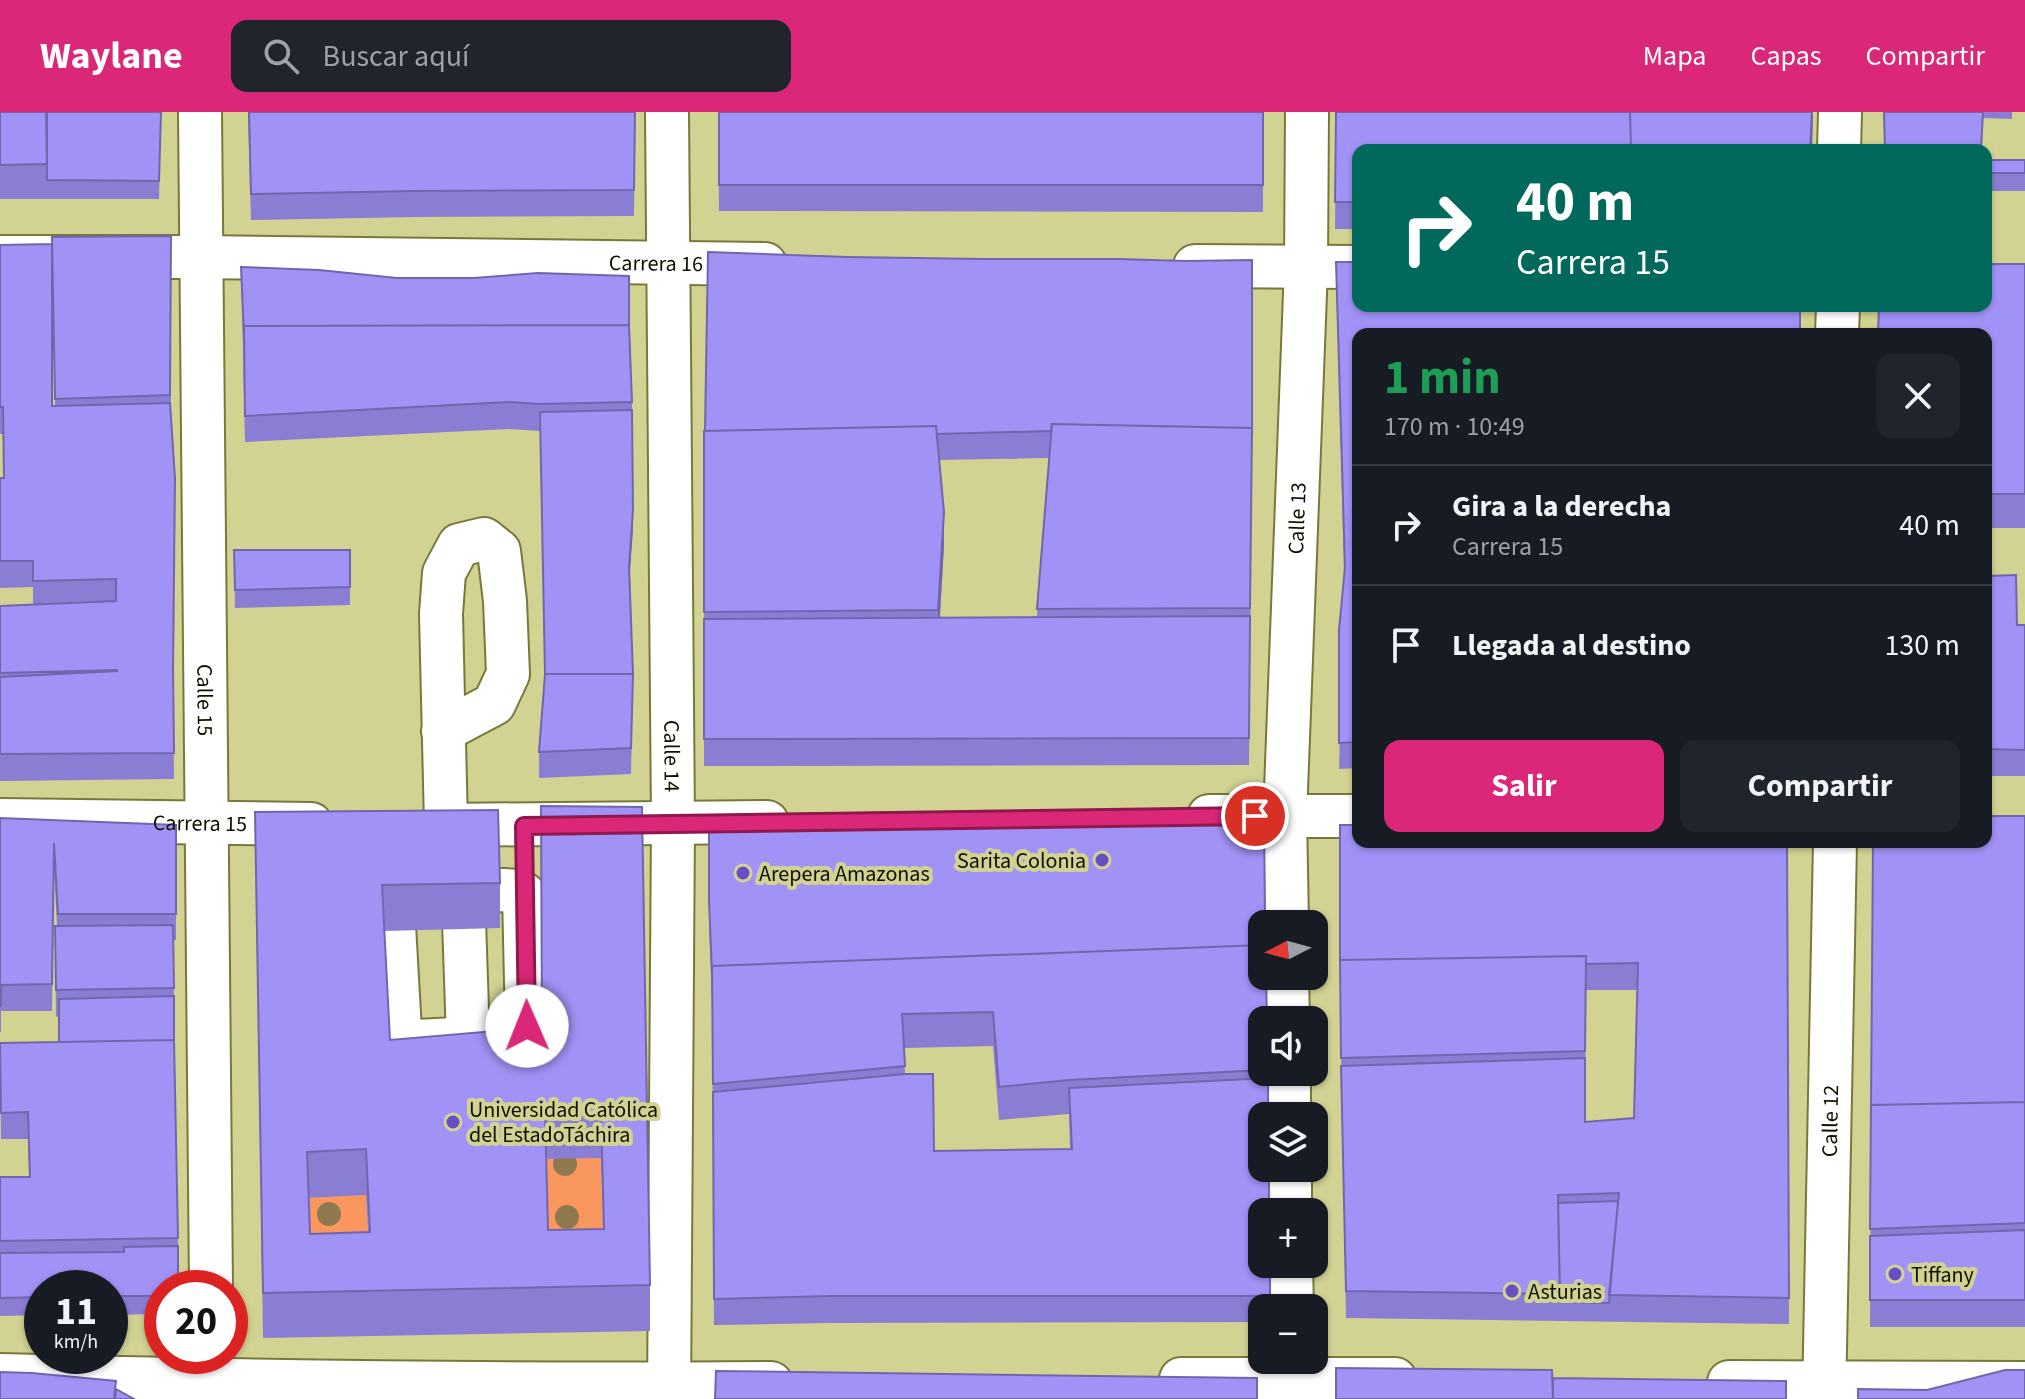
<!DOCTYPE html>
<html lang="es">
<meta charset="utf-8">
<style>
body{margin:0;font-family:"Source Sans 3",sans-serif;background:#20242c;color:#f1f3f6;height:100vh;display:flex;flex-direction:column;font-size:30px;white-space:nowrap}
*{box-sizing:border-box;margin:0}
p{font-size:26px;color:#9ea1a6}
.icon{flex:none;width:44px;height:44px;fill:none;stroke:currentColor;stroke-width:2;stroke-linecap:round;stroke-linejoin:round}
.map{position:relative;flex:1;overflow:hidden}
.drawer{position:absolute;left:1352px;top:216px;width:640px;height:520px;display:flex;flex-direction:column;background:#171b24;border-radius:16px;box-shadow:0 2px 6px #0004}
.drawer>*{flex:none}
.hud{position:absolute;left:1352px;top:32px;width:640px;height:168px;border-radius:16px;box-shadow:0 2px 6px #0004;background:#00695c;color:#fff;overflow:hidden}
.needle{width:52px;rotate:264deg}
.fabs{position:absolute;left:1248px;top:798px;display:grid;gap:16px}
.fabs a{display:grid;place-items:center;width:80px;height:80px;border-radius:16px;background:#171b24;box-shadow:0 2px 6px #0004;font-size:40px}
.speed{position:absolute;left:24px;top:1158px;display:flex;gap:16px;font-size:40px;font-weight:700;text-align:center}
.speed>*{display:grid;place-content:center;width:104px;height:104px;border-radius:50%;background:#171b24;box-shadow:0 2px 6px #0004;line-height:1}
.speed small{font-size:20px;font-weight:400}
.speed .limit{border:12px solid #d22;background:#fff;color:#111}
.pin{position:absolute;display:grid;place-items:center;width:68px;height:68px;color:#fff;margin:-34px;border:4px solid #fff;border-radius:50%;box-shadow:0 2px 8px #0007}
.me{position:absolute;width:88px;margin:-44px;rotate:359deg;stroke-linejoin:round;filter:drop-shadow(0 0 6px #0008)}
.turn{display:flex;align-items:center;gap:28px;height:168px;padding:0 32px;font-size:36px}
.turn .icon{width:104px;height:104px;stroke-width:2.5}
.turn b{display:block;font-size:56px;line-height:68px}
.round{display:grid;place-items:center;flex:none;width:84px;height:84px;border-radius:16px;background:#20242c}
.overview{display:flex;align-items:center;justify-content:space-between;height:136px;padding:0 32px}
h1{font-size:48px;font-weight:700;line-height:60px;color:#1e9e55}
.action{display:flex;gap:16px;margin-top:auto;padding:16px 32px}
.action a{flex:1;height:92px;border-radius:16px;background:#db2777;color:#fff;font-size:32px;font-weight:700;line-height:92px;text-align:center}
.action a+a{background:#20242c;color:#f1f3f6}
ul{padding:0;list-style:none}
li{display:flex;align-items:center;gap:24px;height:120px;padding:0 32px;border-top:2px solid #363941}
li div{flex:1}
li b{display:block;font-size:30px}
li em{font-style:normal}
header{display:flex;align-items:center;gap:48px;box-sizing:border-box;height:112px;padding:0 40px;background:#db2777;color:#fff}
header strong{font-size:38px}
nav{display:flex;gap:44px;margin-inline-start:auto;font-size:28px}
.search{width:560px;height:72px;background:#20242c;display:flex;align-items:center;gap:20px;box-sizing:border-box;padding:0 28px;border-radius:16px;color:#9ea1a6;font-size:30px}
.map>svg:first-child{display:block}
</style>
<header>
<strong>Waylane</strong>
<div class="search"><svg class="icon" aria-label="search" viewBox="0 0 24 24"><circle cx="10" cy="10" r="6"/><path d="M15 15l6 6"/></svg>Buscar aquí</div>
<nav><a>Mapa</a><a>Capas</a><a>Compartir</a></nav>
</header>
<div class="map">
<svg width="2025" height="1287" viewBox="0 0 2025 1287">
<rect width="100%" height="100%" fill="#d2d393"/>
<path fill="#fa975f" d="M601,1046L604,1163L548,1164L545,1047Z
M366,1083L370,1166L310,1168L307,1086Z"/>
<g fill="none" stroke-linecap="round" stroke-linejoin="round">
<defs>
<g id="minor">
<path id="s1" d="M200,0L211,1176"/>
<path id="s2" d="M667,0L673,711L669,1287"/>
<path d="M1839,38L1840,0"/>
<path id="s3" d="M0,145H201L765,152"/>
<path d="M1195,154L1358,155"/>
<path d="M1837,222L1838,194"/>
<path d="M443,619L494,592L508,562L505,489L499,439L484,427L459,433L444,461L441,502L446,713"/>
<path d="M1209,704H1358"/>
<path id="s4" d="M0,708L311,712"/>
<path d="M441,713L767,710"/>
<path d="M504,778L517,779L524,782L527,914L521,921L513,924L417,929L409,927L400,919L393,796L399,788L412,782Z"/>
<path d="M463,779L468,927"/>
<path id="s5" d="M1287,812L1285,704L1306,155L1307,0"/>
<path d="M1287,864L1288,908"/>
<path d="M1289,960V1004"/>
<path d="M1290,1056V1100"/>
<path d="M1291,1152L1292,1196"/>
<path d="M0,1263C257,1270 514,1273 771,1271"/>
<path d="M1181,1267H1395"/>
<path d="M1729,1270L2025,1271"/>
<path id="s6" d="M1824,1287L1835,730"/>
</g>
</defs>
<use href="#minor" stroke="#78783b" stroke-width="46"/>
<use href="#minor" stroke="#fff" stroke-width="42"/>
</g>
<g fill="#8f794f">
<circle cx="565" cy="1052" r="12"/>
<circle cx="329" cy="1102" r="12"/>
<circle cx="567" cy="1105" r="12"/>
</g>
<path fill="#8a7ed4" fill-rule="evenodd" d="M0,0H161L159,87H0Z
M248,0H635L634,104L416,105L251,108Z
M718,0H1263V100L719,99Z
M1336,0H1813L1812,38H1358V117H1335Z
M1884,0H2012V7L1983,6Z
M1986,48H2025V79H1986Z
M171,124V292L174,667L0,669V494L33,492V475L0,476V366H3V322H0V133L52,294H55L52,159Z
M708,140L1252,350L1249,653L704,654V500ZM1049,346L1037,505L940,506L944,433L939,348Z
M1336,150L1358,222V656L1339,657L1344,462Z
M2025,152V416H1986V222Z
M241,155L629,213L632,290L633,398V416L629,467L633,562L631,662L539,666V640L545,567L540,319L509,317L245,330Z
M234,438H350V493L235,496Z
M1986,464L2017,513H2025V664H1986Z
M541,694L650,1173V1219L263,1226L255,700L500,771V816L384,819L390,928L542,915ZM601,1046L603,1117L548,1118L546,1047ZM366,1083L368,1120L310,1122L308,1086Z
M2025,704V1215H1870L1873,730Z
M0,706L176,713V828H173L178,1134L162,1176V1202L110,1203V1176H42V1203L0,1204V1065H29L28,1027H1L0,931L59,930V904L56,905L55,814H57L54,757L52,899H1V920H0Z
M709,710L1262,908V960H1268L1270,1196H1262V1210L831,1211L714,1213L712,887L709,815ZM993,934L999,1008L1069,1002L1070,1037L934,1039L905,962L904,936Z
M1787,730L1789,1212L1346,1206L1340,882ZM1586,878H1637L1634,1006L1585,1010Z"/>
<path fill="#7166ac" d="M1812,0H1813L1812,38H1810Z
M633,398V416L629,473V455Z
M944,400V433L938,532V498Z"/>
<path fill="#a192f6" stroke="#7166ac" stroke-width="2" fill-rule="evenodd" d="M0,0H46L47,52L0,53Z
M47,0H161L159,69L47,68Z
M249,0H635L634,78L416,79L251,82Z
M719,0H1263V73H719Z
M1336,0H1630L1631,38H1358V90H1335Z
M1630,0H1812L1810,38H1631Z
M1884,0H1983L1981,38H1885Z
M1986,48H2025V61H1986Z
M171,124L170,283L55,287L52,125Z
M52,132V294L170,291L175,366L173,556L174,641L0,642V565L117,559V558L0,561V494L116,489V467L33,469V449H0V366H4L3,295H0V133Z
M708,140L847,145L984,147H1118L1185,149L1252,148V323V316L1052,312L1051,319L937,322L936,314L705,319Z
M1336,150H1358V194H1800V222H1358V630L1339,631V518L1345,455Z
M1986,152H2025V382H1986V222H1878L1879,194H1986Z
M241,155L319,158L397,166H474L538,161L629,164V213L244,214V222Z
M629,213L632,290L540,292L509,290L245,304L244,214Z
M632,298L633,398L629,455L633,562H545V563L540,300Z
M1052,312L1252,316L1250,496L1037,497Z
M936,314L944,400L938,498L704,500V319Z
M234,438H350V475L235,478Z
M2016,463L2017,513H2025V638L1986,637V464Z
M1250,504L1249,626L704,627V507Z
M545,562H633L631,636L539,640Z
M541,694L642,695L650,1173L263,1181L255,700L498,698L500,771L382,773L390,928L542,915ZM601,1000L604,1117L548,1118L545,1001ZM366,1037L370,1120L310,1122L307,1040Z
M1264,700L1265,812H1262V833L712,854V861L709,789V710Z
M1986,704H2025V990L1871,993L1873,730H1986Z
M0,706L176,713V802H58L54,731L52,872L1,873V894H0Z
M1340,713H1358V730H1787L1789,1186L1609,1183L1619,1081L1558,1083L1560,1182L1346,1179L1341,954L1585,946V1010L1634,1006L1638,851L1586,852V844L1340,848Z
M173,813L174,876L56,878L55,814Z
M1262,833V864H1266L1267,908H1262V958L1069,968L999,975L993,900L902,902L905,954L713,972L712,854Z
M1586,844L1585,939L1341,946L1340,848Z
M174,884V928L59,930V887Z
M174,928L178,1126L0,1129V1065H30L28,1000L1,1001L0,931Z
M905,962H933L934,1039L1072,1037L1069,976L1268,966V1004H1262V1056H1269V1100H1262V1152H1270V1184H831L714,1187L713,980Z
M2025,990V1111L1870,1117L1871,993Z
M1618,1089L1609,1191L1560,1190L1558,1091Z
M2025,1118V1188H1870V1124Z
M178,1134V1176H162V1184H110V1176H42V1185L0,1186V1141L124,1140V1135Z
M1336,1256L1552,1258L1553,1287H1336Z
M2005,1258H2025V1287H1858V1277L1927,1278Z
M716,1259L1257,1266V1287H715Z
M0,1260L32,1261L116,1269L114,1287H0Z
M1553,1266L1786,1269V1287H1553Z
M116,1277L134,1287H115Z"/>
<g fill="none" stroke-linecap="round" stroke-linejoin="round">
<defs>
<path id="route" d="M527,914L524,714L1255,704"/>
</defs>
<use href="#route" stroke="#8e194d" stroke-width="20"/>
<use href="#route" stroke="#db2777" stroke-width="14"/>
</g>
<g fill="#684dc6" stroke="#d2d393" stroke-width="3">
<circle cx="1102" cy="748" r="8"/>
<circle cx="743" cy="761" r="8"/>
<circle cx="453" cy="1010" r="8"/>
<circle cx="1895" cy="1162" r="8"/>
<circle cx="1512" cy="1179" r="8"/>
</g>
<g text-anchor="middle" stroke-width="8" stroke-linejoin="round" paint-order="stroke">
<g font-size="22" fill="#101000" stroke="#d2d393">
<text dy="8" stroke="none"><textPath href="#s3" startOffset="656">Carrera 16</textPath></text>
<text dy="8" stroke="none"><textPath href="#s5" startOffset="406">Calle 13</textPath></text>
<text dy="8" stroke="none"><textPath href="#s1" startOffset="588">Calle 15</textPath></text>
<text dy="8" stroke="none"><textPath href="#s2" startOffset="644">Calle 14</textPath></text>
<text dy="8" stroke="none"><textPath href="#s4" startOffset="200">Carrera 15</textPath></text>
<text dy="8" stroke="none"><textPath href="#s6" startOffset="278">Calle 12</textPath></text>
</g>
<g font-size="22" fill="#101000" stroke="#d2d393" text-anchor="start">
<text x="1086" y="756" text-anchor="end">Sarita Colonia</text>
<text x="759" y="769">Arepera Amazonas</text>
<text x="469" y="1005">Universidad Católica<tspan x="469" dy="25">del EstadoTáchira</tspan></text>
<text x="1911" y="1170">Tiffany</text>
<text x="1528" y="1187">Asturias</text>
</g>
</g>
</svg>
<div class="fabs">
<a><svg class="needle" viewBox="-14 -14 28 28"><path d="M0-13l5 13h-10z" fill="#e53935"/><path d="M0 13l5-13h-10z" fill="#9ea1a6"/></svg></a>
<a><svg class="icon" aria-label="sound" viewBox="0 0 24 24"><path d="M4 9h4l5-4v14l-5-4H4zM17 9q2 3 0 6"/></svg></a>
<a><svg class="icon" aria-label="layers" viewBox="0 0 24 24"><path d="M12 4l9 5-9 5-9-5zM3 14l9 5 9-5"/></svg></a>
<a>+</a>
<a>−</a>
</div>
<div class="speed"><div>11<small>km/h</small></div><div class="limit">20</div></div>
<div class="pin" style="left:1255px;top:704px;background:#d93025"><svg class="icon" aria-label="arrive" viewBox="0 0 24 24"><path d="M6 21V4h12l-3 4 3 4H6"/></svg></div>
<svg class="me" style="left:527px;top:914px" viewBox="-20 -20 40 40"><circle r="19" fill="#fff"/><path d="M0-13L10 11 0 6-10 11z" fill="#db2777"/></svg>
<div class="hud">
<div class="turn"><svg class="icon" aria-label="right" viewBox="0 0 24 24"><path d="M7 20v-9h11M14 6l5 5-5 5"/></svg><div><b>40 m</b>Carrera 15</div></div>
</div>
<section class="drawer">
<div class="overview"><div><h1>1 min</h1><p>170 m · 10:49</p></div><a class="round"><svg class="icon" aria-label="close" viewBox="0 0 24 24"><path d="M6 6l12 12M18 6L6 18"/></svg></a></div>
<ul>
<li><svg class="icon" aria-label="right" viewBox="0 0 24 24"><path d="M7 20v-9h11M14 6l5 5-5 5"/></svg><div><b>Gira a la derecha</b><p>Carrera 15</p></div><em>40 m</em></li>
<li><svg class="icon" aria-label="arrive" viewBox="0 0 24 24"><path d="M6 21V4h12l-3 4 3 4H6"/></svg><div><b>Llegada al destino</b></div><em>130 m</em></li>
</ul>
<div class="action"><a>Salir</a><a>Compartir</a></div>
</section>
</div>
